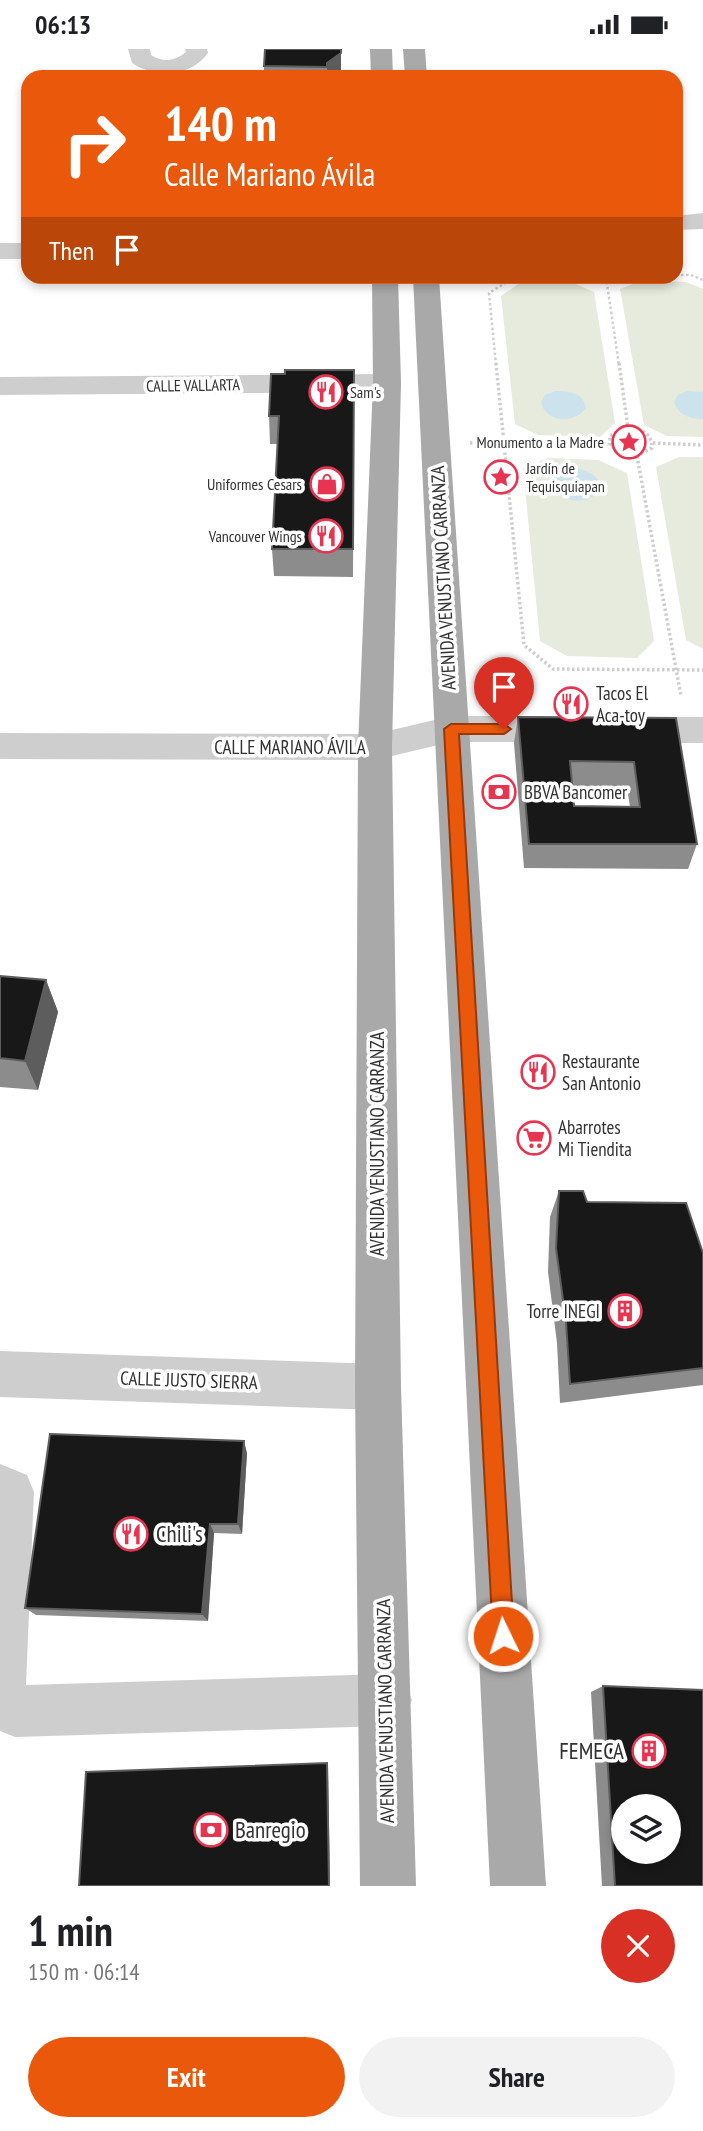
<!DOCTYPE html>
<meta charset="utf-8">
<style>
body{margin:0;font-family:"PT Sans Narrow",sans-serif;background:#f2f2f2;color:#202124;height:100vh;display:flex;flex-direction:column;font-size:26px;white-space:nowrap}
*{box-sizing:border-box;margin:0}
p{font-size:23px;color:#757577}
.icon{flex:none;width:38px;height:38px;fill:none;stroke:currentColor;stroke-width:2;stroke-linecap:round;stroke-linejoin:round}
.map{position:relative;height:1837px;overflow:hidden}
.panel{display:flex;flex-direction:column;background:#fff;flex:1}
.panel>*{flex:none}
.hud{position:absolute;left:21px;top:21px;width:662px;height:214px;border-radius:21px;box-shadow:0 4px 10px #0003;background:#ea580c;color:#fff;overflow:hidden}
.tools{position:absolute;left:611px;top:1745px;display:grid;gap:14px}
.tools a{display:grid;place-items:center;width:70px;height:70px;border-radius:50%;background:#fff;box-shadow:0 4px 10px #0003;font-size:35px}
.pin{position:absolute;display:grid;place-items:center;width:60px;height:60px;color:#fff;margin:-72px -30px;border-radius:50% 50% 50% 0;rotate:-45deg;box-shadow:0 0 7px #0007}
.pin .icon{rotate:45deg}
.me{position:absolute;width:77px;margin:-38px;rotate:356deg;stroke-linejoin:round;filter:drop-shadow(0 0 5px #0008)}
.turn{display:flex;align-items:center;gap:24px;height:147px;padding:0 28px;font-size:32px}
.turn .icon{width:91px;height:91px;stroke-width:2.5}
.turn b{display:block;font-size:49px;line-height:60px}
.then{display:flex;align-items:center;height:66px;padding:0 28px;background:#0003;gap:14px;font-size:26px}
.round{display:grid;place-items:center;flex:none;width:74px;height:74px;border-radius:37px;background:#f2f2f2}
.headline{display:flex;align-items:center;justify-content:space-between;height:119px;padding:0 28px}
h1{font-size:42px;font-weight:700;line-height:52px}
.cta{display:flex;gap:14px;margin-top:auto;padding:14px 28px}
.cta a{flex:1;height:80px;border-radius:42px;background:#ea580c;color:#fff;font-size:28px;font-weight:700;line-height:80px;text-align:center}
.cta a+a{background:#f2f2f2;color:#202124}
.status{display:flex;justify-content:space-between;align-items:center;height:49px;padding:0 35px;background:#fff;direction:ltr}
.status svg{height:19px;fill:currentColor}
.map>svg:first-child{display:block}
</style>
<div class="status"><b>06:13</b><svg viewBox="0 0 49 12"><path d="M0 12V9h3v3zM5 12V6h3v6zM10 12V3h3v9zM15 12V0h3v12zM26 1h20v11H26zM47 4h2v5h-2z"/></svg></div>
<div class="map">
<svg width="703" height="1837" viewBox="0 0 703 1837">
<rect width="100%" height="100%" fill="#fff"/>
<path fill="#e6ebdd" d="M524,231L569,232L594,243L615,374L600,388L538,386L515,375L501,247Z
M641,232L686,233L703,240V388L667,387L644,376L620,240Z
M679,408H703V600L686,591L656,418Z
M548,409L598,411L627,424L654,592L637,609L567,607L540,592L523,419Z"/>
<path fill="#cce3ed" d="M555,342C569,342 583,343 586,359C575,375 545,374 541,353L545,346Z
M687,342L703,343V370C690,370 678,366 674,353L678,346Z
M580,420C592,424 598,427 601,439C590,458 558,455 553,433C560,421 568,421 580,420Z"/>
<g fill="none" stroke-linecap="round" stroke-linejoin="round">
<path stroke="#cecece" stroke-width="2.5" stroke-dasharray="2.5 2.5" stroke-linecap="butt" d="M676,226H691L703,231
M606,228L619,316
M496,316L489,244L515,228"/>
<path stroke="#cecece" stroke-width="3.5" stroke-dasharray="2.5 2.5" stroke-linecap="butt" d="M496,314L524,596L553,620L703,621
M619,314L628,379
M623,379C638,379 652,382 652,399C635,408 624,409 610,395V387Z
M470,394L610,395
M653,394L703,396
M637,407L681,647"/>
<path fill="#cecece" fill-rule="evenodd" d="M128,0H150L151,6C163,14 175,12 186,3L185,0H207L208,4C191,28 156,30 132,14Z
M703,164V180L676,181V167Z
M0,194H28V210H0Z
M387,325L397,328L401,334L397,340L387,343L0,346V328Z
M451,667H570L582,671L587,680L582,689L570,693H451L375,711L0,710V684L375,685Z
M626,668H703V694H626L614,690L609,681L614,672Z
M0,1302L378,1315L394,1322L401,1338L394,1354L378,1361L0,1348Z
M0,1415L27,1426L34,1443L26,1636L386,1625L404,1633L412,1651L404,1669L386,1677L15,1688L0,1682Z"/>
<path fill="#a9a9a9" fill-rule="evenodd" d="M370,0H392L393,28H371Z
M403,0H425L427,28H405Z
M372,228H398L401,334L392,698L401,1338L416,1837H360L355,1338L358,698L373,334Z
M413,228H439L546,1837H490Z"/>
</g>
<path fill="#8c8c8c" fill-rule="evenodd" d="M265,0L341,19V24L336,28H264V17Z
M354,321L353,528L274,527L272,500L278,395H270L269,367L285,325Z
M518,668L676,669L697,795L688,820L524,819L514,694ZM573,737L627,738L630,758L574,757Z
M0,927L46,931L58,963L38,1041L0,1038Z
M559,1142L587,1153L703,1204V1336L560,1354L557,1294L548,1223L550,1168Z
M247,1404L242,1485L214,1484L208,1572L36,1566L25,1559Z
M603,1637L703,1837H602L591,1643Z"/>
<path fill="#5d5d5d" d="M341,0V24L336,28H327V14Z
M46,931L58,963L38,1041L25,1012Z
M244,1392L247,1404L242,1485L238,1475Z
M210,1475L214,1484L208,1572L202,1565Z
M327,1714L328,1716L330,1837H329Z"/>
<path fill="#181818" stroke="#5d5d5d" stroke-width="2" fill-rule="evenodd" d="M265,0H341V4L327,14V18L264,17Z
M618,26V28H568Z
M285,321H354L353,500H272L279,367H269L271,325H285Z
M518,668L676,669L697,795H529ZM570,712L634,713L640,758L574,757Z
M0,927L46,931L25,1012L0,1009Z
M559,1142H583L587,1153L686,1154L703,1204V1319L570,1335L566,1273L556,1199Z
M50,1385L244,1392L238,1475H210L202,1565L25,1559Z
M603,1637L703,1641V1837H615ZM623,1757H668V1802H623Z
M327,1714L329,1837H79L86,1723Z"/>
<path fill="#ea580c" stroke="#983908" stroke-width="2" d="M451,675H504L511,680L504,685H459L514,1587L511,1595L503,1598L496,1595L493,1587L444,680Z"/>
<defs>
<symbol id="restaurant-ring" viewBox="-11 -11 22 22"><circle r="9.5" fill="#fff" stroke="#e73551" stroke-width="1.5"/><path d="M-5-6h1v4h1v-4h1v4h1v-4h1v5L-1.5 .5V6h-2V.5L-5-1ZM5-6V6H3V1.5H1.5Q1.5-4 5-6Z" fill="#e73551"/></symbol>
<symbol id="sight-ring" viewBox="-11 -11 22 22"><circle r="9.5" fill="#fff" stroke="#e73551" stroke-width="1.5"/><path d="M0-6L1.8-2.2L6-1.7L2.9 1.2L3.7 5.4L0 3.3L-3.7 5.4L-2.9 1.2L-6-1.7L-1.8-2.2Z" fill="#e73551"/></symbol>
<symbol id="shop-ring" viewBox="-11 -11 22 22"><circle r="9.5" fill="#fff" stroke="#e73551" stroke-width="1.5"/><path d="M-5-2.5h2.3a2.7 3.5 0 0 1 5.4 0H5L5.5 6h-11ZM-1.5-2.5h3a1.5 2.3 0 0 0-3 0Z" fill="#e73551"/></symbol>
<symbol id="bank-ring" viewBox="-11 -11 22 22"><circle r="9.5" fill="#fff" stroke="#e73551" stroke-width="1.5"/><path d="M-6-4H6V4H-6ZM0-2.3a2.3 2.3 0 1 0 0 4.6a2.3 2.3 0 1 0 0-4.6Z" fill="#e73551"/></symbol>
<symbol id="supermarket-ring" viewBox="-11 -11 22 22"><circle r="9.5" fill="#fff" stroke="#e73551" stroke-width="1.5"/><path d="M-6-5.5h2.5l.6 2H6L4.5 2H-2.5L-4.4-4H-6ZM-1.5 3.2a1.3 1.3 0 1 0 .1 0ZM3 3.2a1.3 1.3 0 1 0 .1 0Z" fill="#e73551"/></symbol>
<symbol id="building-ring" viewBox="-11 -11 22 22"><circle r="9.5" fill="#fff" stroke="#e73551" stroke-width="1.5"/><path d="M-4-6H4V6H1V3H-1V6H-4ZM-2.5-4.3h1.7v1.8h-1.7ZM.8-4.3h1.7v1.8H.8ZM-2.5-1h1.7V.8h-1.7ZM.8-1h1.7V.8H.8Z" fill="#e73551"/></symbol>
</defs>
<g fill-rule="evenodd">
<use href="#restaurant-ring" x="307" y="324" width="38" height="38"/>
<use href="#sight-ring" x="610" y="374" width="38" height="38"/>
<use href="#sight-ring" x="482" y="409" width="38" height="38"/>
<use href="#shop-ring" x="308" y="416" width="38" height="38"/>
<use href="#restaurant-ring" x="307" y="468" width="38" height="38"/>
<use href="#restaurant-ring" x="552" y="636" width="38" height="38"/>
<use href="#bank-ring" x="480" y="724" width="38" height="38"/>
<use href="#restaurant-ring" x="519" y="1004" width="38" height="38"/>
<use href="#supermarket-ring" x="515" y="1070" width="38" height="38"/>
<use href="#building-ring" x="606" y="1243" width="38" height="38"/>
<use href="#restaurant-ring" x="112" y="1466" width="38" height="38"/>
<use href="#building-ring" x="630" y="1683" width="38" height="38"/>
<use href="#bank-ring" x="192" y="1762" width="38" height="38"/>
</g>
<g text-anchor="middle" stroke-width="7" stroke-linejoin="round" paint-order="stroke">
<g font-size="16" fill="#313131" stroke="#fff">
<text transform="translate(193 336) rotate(-1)" y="6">CALLE VALLARTA</text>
</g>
<g font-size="16" fill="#313131" stroke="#fff" text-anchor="end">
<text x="350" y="349" text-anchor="start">Sam's</text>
<text x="604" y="399">Monumento a la Madre</text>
<text x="526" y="425" text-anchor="start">Jardín de<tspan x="526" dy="18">Tequisquiapan</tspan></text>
<text x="302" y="441">Uniformes Cesars</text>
<text x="302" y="493">Vancouver Wings</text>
</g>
<g font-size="19" fill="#313131" stroke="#fff">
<text transform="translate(443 529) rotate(-93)" y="7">AVENIDA VENUSTIANO CARRANZA</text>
<text x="290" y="705">CALLE MARIANO ÁVILA</text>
<text transform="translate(377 1095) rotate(-90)" y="7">AVENIDA VENUSTIANO CARRANZA</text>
<text transform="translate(189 1331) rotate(2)" y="7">CALLE JUSTO SIERRA</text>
<text transform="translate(385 1662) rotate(-91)" y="7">AVENIDA VENUSTIANO CARRANZA</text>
</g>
<g font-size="19" fill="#313131" stroke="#fff" text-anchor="start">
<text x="596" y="651">Tacos El<tspan x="596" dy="22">Aca-toy</tspan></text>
<text x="524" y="750">BBVA Bancomer</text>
<text x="562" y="1019">Restaurante<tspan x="562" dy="22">San Antonio</tspan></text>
<text x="558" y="1085">Abarrotes<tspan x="558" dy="22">Mi Tiendita</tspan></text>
<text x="600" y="1269" text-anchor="end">Torre INEGI</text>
</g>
<g font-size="23" fill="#313131" stroke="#fff" text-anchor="start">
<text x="156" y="1493">Chili's</text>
<text x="624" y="1710" text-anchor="end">FEMECA</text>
<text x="235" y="1789">Banregio</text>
</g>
</g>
</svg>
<div class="tools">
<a><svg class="icon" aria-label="layers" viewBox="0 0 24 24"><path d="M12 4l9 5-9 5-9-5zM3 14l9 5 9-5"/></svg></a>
</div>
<div class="pin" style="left:504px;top:680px;background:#d93025"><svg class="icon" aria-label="arrive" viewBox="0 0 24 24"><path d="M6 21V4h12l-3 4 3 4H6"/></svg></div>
<svg class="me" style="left:503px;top:1587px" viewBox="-20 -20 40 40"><circle r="17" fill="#ea580c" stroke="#fff" stroke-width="3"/><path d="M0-11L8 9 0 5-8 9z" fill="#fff"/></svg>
<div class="hud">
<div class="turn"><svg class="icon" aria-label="right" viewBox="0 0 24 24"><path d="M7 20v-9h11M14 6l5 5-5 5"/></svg><div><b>140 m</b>Calle Mariano Ávila</div></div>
<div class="then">Then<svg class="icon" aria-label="arrive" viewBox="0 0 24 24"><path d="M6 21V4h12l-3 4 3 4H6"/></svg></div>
</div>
</div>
<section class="panel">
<div class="headline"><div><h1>1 min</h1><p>150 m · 06:14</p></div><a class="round" style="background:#d93025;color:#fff"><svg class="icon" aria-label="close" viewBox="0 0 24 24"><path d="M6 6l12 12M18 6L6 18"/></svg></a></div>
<div class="cta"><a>Exit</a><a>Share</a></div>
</section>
